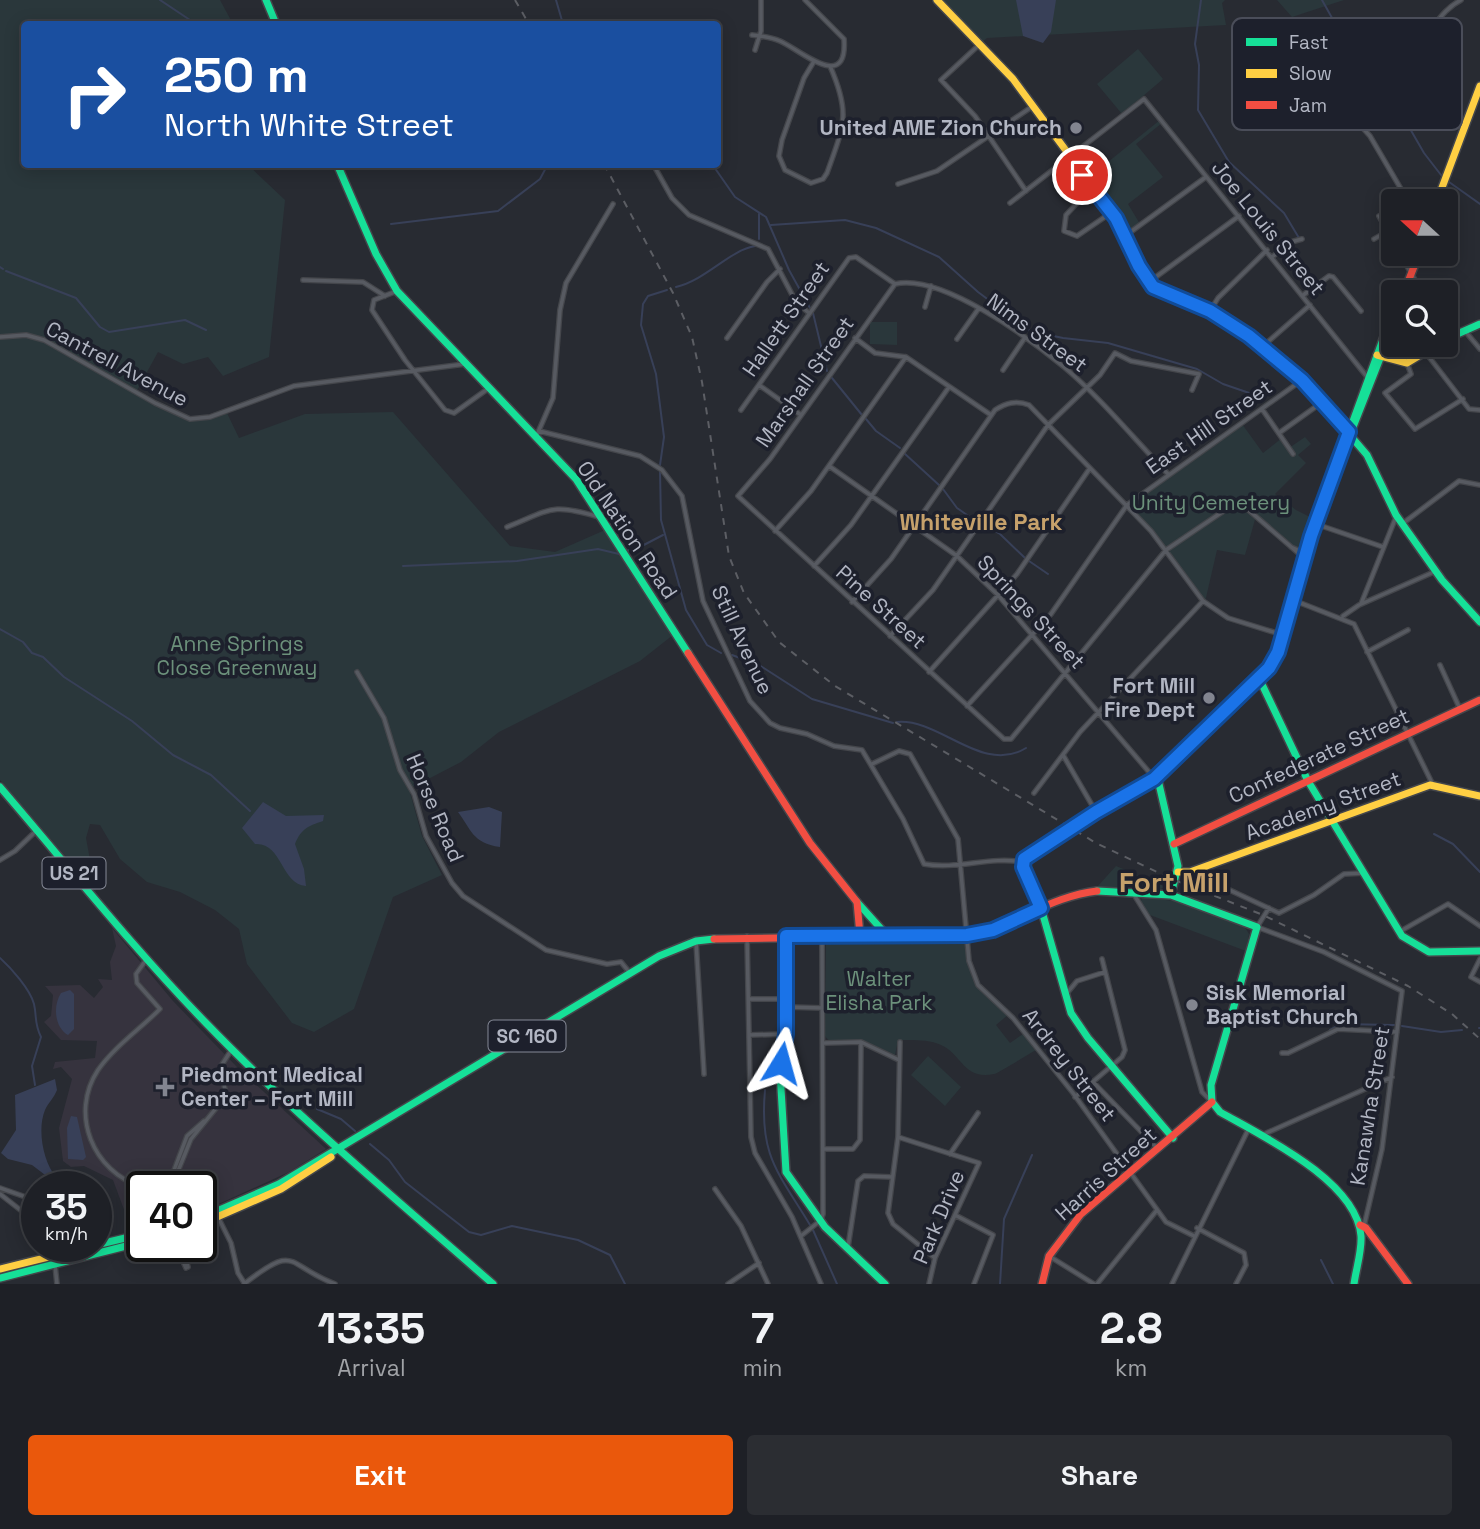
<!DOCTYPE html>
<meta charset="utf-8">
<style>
body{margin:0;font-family:"Space Grotesk",sans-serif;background:#2b2d32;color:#f1f3f6;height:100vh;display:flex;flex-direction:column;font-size:26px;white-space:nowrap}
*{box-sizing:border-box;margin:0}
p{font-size:23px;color:#a1a3a7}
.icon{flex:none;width:38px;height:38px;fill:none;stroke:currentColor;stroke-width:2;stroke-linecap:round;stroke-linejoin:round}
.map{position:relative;height:1284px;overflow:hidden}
.side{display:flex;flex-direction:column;background:#1e2026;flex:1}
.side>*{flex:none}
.banner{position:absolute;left:21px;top:21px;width:700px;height:147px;border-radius:7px;box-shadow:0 4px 18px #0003,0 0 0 2px #3c3e43;background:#1a4fa0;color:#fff;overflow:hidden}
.needle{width:46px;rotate:291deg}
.fabs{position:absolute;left:1381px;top:189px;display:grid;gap:14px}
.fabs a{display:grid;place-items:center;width:77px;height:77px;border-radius:7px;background:#1e2026;box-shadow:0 4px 18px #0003,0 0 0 2px #3c3e43;font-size:35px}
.speed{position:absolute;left:21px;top:1171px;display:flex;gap:14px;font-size:35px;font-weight:700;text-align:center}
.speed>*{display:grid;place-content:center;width:91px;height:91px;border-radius:50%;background:#1e2026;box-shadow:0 4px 18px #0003,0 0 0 2px #3c3e43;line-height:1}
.speed small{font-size:18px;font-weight:400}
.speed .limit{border:4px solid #111;border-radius:10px;background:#fff;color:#111}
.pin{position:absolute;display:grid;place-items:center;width:60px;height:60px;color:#fff;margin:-30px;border:4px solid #fff;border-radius:50%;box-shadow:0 2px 7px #0007}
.me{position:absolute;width:77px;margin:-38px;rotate:8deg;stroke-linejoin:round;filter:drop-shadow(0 0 5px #0008)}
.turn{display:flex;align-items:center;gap:24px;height:147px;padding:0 28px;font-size:32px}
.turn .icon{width:91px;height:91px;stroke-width:2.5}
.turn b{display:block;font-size:49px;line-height:60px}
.eta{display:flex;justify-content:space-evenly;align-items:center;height:119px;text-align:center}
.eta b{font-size:42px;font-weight:800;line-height:49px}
.button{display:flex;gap:14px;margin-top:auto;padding:14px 28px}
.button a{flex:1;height:80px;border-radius:7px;background:#ea580c;color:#fff;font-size:28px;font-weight:800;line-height:80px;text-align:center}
.button a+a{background:#2b2d32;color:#f1f3f6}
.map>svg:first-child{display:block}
</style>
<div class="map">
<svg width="1480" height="1284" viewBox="0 0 1480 1284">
<rect width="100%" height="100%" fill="#282b32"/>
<path fill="#36333e" d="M112,928L173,1001L237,1067L326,1149L289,1172L201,1212V1186H142V1229L132,1231L113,1180L84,1166L71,1167L63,1161L59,1128L72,1079L61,1067L53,1069L55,1062L95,1058L97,1041L61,1040L44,1022L51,1016L53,995L45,986L80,985L94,998L103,987L98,979L112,980L110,962L116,946Z"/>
<path fill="#2a373b" d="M0,0H220L233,24H24V164L248,165L285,200L269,357L223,376L208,357L183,364L158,352L136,392C176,414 180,425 226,411L239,438L305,414L393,412L510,546L555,552L605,530L673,635L640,661L499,732L461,762L409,789L422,836L442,875L393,897L354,1009L314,1032L292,1023L247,964L239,929L215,910L180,892L147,882L120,859L100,825L90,824L86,838L96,892L0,780Z
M937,0H1225L1222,3L1226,25L987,38L980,44Z
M1277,0H1344L1292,17Z
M1138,49L1163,79L1122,114L1097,84Z
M1160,120L1162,123L1136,144L1163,177L1128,204L1140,224L1126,234L1084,175L1105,159L1108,162Z
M870,322H897V345L870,344Z
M1242,424L1263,453L1282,438L1289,448L1305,437L1311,444L1298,455L1306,463L1275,494L1296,510L1316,520L1305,553L1291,546L1256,516L1245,555L1217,550L1205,602L1128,505Z
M1116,866L1166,887L1160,889L1097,887Z
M1142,898C1168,899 1238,907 1249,934L1246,951L1150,915L1140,904Z
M826,939H963L978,985L1009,1014L996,1025L1010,1043L1023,1034L1036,1050C1030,1053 997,1074 994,1074C963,1080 963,1055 941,1045C928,1039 912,1040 898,1040L895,1055L865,1041L830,1042L825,1036Z
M928,1056L961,1087L945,1106L911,1075Z"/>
<path fill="#384058" d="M1016,0H1056L1051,32L1043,43L1023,36Z
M263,802L286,816L324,815L323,821C308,826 301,829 295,844L304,869L306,886C281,884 282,842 255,844L242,828Z
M489,807L502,812L500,847C472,843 471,829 458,812Z
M70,990L74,994V1029L68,1035C54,1027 53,1005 61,993Z
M55,1079L57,1090C54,1098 48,1103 45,1110C37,1129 43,1162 56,1177L53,1181L32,1165L8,1159L1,1153L16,1130L15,1095Z
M71,1116L77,1117L86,1157L83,1160L68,1159L67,1128Z"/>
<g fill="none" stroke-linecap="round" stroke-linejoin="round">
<path stroke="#384058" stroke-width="2" d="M160,0L196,24
M556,0L563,24
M1201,0L1195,44L1199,65L1198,110L1229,162L1284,213L1299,238
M1322,0L1341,34L1379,75L1424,153L1441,175
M712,164L735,197L766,217L789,270L810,308
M1449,182L1480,204
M391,224L498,211L540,179L548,164
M771,225L845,220L876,228L939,257L978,292L1030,331L1063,338L1108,343L1197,369L1223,384L1258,396
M759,239V214
M0,267L3,269
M6,271L76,298L100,327L109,332L185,320L206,330
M676,287C706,280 730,250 755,246
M813,313L827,371
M832,378L862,415
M866,419L876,431L900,448
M904,453L939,485
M660,465L664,437L656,374L641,325L643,304L648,296L667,290
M660,471L661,520L686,610L707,645L721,653
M943,489L957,508L977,522
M982,524L1000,534L1025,558
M626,551L638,548L663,535
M1029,561L1048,574
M403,566L517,561L598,549L619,554
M0,629L23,642L32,653L43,657L64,677L132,721L173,755L211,775L250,811
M732,655L759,665L812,699L893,723
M897,722C940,718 982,775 1026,748
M1434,834L1453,844L1480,872
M0,958C11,968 30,989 34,1004C37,1017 34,1023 41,1037L32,1066L35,1085
M1402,1026L1441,1032L1462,1030
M1479,1028H1480
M1330,1030L1341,1024L1394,1025
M765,1090C759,1156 778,1172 810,1225
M317,1109L341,1119L355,1131
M370,1144L389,1160L405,1182L469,1232L481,1235L512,1226L578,1240L610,1255L625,1284
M813,1230L837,1284
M1321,1260L1333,1284
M1000,1284L1004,1219L1032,1155"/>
<defs>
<path id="street" d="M752,35C762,36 771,37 780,41C799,49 848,94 844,39L805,0
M1380,39C1433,59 1426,18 1461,0
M1417,42L1428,79
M980,44L941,80L975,116L1026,191
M755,50L761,31V0
M813,63L804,78L782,140L779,156L785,170L811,183L823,179L827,173C844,125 851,114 830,66
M1324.5 85a4.5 4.5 0 1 1 9 0a4.5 4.5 0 1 1-9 0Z
M1328,89L1370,136L1408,201
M653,164L672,198L689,215L768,249L796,302L809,313
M898,184L937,171L1033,106
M1092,187L1066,215L1064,231L1077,236L1112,212
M1010,203L1144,99L1368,378
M1379,216L1393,241
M1125,236L1206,177
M1374,239L1388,231
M1400,254L1422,292
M1272,257L1291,242L1302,239
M303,280L363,282L385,296
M1149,282L1239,216
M895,284L770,459L738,496L1004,739H1011L1166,550L1228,508L1238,504L1245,507L1304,558
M895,284C941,273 1029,338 1064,367C1102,399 1134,439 1169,475
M397,291L374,300L372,310L405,360L445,410L454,413L489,388
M1302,296L1329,276L1333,277L1361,311
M925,307L931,286
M1210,311L1218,298L1267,250
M1465,331L1480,349
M0,337L26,335L44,340L155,403L190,419L210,417L294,386L465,364
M727,338L767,282L780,269
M855,338L875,353L906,357L991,415
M957,339L979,308
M1262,347L1310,305
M1426,353L1469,409L1480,410
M1407,363L1411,374L1385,393L1415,429L1463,399
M1003,370L1024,339
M759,385L801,415
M1262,409L1293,454
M741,410L849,258L856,257L895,284
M539,431L640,456L662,470L682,496L703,601L750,701L770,723L780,728L807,734L834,746L862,750L903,819L924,864C958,870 989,856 1023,862
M1279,433L1321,403
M536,437L553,398L560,310L566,283L613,204
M829,466L957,556L998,595L1155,779
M1316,524L1383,547
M1402,524L1459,481L1480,485
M507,527C552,509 551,503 599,517
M775,531L811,491L906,357
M1291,547L1306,554
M814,566L851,525L949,387
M1293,600L1354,624L1433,785
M852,602L891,559L995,410C1006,403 1016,400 1029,405L1151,531L1203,601L1228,618L1283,635
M1361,604L1396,517
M1343,616L1359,605L1436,571
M890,636L933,590L1048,425L1100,375L1115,353L1131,361L1199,374L1192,390
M1367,652L1408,630
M1440,665L1460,709
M357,672L384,718L400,770L414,794L426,836L452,883L463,896L546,950L607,964L621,962L630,973
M929,672L1017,574L1090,468
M967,706L1051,614L1127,505L1302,380
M1063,755L1096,812
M872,764L899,751L910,754L958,839L969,961L978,985L1013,1018L1073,1093L1166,1222L1194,1236
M1034,793L1080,732L1203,601
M0,860L15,851L37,830
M1191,872L1279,913L1314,895L1344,874L1364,873
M1133,893L1156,930L1202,1092L1212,1102
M1269,908L1257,927L1324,952L1402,991L1382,1149L1364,1226
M1399,932L1448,904L1480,926
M747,936L751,1137L755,1153L792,1217L821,1284
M696,941L704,1074
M1480,959L1471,977L1480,982
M1067,993L1077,981L1105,972
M749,999H785
M787,1007L823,1008
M749,1035L786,1034
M900,1042L898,1137L888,1213L893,1224L935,1258
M825,1043L861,1042L899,1060
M1282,1053H1288L1338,1029L1397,1032
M1093,1082L1158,1149
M1075,1097L1122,1057L1125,1050L1102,959
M1262,1135L1392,1077
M898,1137L979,1163L935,1258L929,1284
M823,1149H853L860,1140L861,1042
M950,1154L978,1113
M168,1186L187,1136L204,1121
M172,1186L191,1139L226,1096L221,1066L232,1049
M142,1187C93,1172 69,1114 98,1070C114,1047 140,1029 160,1009L137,983L136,974L146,960
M0,1188L37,1201
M715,1189L741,1226L768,1284
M0,1194L37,1223
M217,1215L231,1243L238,1273L245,1284
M955,1215L993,1235L974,1284
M1197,1228L1244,1253L1246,1265L1236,1284
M801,1236L821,1220L823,1214L822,936
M45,1246L50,1255
M53,1246L57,1284
M176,1246L186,1268
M182,1246L188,1267
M848,1247L858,1181L864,1176L892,1177
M1049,1256L1094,1284
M244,1284C298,1242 285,1265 335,1284
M728,1284L759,1263
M1097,1284L1157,1210
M1172,1284L1249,1128"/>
<path id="fast" d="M266,0L276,24
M337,164L376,254L397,291L576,479L688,653
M1446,339L1480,324
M1313,392L1367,455L1396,515L1442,580L1480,622
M1353,427L1390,333
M1259,678L1308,781L1402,936L1429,952L1480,951
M0,787C68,866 133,948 206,1023C296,1116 396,1199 493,1284
M1080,823L1155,779
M1064,833L1027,857L1022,865L1041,908L1071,1013L1088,1038L1173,1138
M1097,891L1171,895L1178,866L1159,784L1155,779L1269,668L1276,657L1311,536L1393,312
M1171,895L1257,927L1211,1085L1212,1102L1220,1112C1262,1136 1357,1181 1361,1236C1362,1251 1356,1269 1354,1284
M857,902L883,931L892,935
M786,936V1041L780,1072L786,1172L825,1227L885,1284
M201,1218L279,1184L659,956L696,941L714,939
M96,1245L142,1234
M0,1278L142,1242"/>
<path id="slow" d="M937,0L1013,79L1116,218L1153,287L1210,311L1249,336L1313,392
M1437,201L1480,86
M1377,355L1407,363L1437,345
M1178,872H1190L1430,785L1480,796
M201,1224L281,1189L331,1157
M0,1269L93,1246"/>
<path id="jam" d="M1404,292L1419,254
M688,653L810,843L857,902L860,935
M1174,844L1480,700
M714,939L967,935C1012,927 1051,896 1097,891
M1360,1225L1366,1228L1408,1284
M1042,1284L1049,1256L1081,1214L1212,1102"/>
</defs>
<use href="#street" stroke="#44464b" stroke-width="6"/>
<use href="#fast" stroke="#44464b" stroke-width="10"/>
<use href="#slow" stroke="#44464b" stroke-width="10"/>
<use href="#jam" stroke="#44464b" stroke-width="10"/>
<use href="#street" stroke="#575a61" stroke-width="3.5"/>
<use href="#fast" stroke="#16e098" stroke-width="7"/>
<use href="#slow" stroke="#ffcf43" stroke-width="7"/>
<use href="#jam" stroke="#f24e42" stroke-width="7"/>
<path stroke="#5c5e64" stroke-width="2" stroke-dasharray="7 7" stroke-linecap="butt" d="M515,0L529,24
M604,164L673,293L692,337L702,382L729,556L744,593L779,642L835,686L1096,843L1172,879L1263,915L1408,986L1452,1014L1480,1039"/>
<defs>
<path id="fast-bridge" d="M1064,833L1080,823"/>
</defs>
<use href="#fast-bridge" stroke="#44464b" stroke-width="10" stroke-linecap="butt"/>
<use href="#fast-bridge" stroke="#16e098" stroke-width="7"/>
</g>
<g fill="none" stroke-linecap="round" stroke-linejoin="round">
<defs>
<path id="route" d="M781,1063L786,1034V936L967,935L993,930L1041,908L1023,867L1024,859L1096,812L1154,779L1269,668L1278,652L1311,536L1349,432L1302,380L1249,336L1210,311L1153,287L1139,266L1116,218L1082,175"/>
</defs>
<use href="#route" stroke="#114b97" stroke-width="18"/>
<use href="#route" stroke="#1a73e8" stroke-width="12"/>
</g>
<g fill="#828590" stroke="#1d202c" stroke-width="2.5">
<circle cx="1076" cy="128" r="7"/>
<circle cx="1209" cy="698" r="7"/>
<circle cx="1192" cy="1005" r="7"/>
<path d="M161.5 1076.5h7v7h7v7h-7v7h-7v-7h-7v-7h7z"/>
</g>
<g text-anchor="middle" stroke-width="7" stroke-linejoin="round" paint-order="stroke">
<g fill="#1d202c" stroke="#858996" stroke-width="2">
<rect x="42.5" y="857.5" width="63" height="31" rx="5"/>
<rect x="488.5" y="1020.5" width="77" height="31" rx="5"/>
</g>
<g font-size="19" font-weight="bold" fill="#b2b6c3">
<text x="74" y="880">US 21</text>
<text x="527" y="1043">SC 160</text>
</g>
<g font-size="21" font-weight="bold" fill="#b2b6c3" stroke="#1d202c" text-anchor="end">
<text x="1062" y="135">United AME Zion Church</text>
<text x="1195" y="693">Fort Mill<tspan x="1195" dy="24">Fire Dept</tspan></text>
<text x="1206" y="1000" text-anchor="start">Sisk Memorial<tspan x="1206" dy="24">Baptist Church</tspan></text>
<text x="181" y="1082" text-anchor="start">Piedmont Medical<tspan x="181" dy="24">Center – Fort Mill</tspan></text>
</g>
<g font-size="21" fill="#b2b6c3" stroke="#1d202c">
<text transform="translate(1268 228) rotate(51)" y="7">Joe Louis Street</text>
<text transform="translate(786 319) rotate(-55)" y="7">Hallett Street</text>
<text transform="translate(1037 333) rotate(36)" y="7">Nims Street</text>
<text transform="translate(117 364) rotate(28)" y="7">Cantrell Avenue</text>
<text transform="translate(805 382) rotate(-55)" y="7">Marshall Street</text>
<text transform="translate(1209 427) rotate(-35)" y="7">East Hill Street</text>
<text transform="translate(627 530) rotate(56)" y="7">Old Nation Road</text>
<text transform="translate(881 607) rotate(42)" y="7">Pine Street</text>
<text transform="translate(1031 612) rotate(47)" y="7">Springs Street</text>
<text transform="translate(742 640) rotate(65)" y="7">Still Avenue</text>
<text transform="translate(1319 756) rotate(-25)" y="7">Confederate Street</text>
<text transform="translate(1323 806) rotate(-20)" y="7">Academy Street</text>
<text transform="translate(435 808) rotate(67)" y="7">Horse Road</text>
<text transform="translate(1069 1065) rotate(52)" y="7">Ardrey Street</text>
<text transform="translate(1370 1106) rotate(-81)" y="7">Kanawha Street</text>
<text transform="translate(1106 1174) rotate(-42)" y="7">Harris Street</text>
<text transform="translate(939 1217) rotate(-67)" y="7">Park Drive</text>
</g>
<g font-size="21" fill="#6c917b" stroke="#1d202c">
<text x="1211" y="510">Unity Cemetery</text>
<text x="237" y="651">Anne Springs<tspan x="237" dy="24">Close Greenway</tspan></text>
<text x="879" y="986">Walter<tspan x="879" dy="24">Elisha Park</tspan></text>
</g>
<g font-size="23" font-weight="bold" fill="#c6a16b" stroke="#1d202c">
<text x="981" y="530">Whiteville Park</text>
</g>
<g font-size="28" font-weight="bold" fill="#c6a16b" stroke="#1d202c">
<text x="1174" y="892">Fort Mill</text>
</g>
</g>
<rect x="1232" y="18" width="230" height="112" rx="10" fill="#1d202c" stroke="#4a4d59" stroke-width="2"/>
<rect x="1246" y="38" width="31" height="8" fill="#16e098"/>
<rect x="1246" y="69" width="31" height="9" fill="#ffcf43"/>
<rect x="1246" y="101" width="31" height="8" fill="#f24e42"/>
<g font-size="19" fill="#b2b6c3">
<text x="1289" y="49">Fast</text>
<text x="1289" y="80">Slow</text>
<text x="1289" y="112">Jam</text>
</g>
</svg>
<div class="fabs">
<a><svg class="needle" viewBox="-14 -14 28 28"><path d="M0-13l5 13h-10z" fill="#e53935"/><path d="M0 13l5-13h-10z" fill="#a1a3a7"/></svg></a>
<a><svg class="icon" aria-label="search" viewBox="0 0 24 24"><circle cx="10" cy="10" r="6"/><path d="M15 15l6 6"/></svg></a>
</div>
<div class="speed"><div>35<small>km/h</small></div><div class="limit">40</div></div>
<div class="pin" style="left:1082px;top:175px;background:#d93025"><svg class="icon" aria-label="arrive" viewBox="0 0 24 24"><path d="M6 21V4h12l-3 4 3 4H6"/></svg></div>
<svg class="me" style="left:781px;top:1063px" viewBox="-20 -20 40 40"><path d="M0-17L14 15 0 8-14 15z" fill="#1a73e8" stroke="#fff" stroke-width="4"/></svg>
<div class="banner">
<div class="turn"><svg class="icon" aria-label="right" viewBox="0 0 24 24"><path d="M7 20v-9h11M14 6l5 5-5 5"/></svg><div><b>250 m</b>North White Street</div></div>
</div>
</div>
<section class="side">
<div class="eta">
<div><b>13:35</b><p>Arrival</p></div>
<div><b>7</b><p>min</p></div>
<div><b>2.8</b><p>km</p></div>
</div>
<div class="button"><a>Exit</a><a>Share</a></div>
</section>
